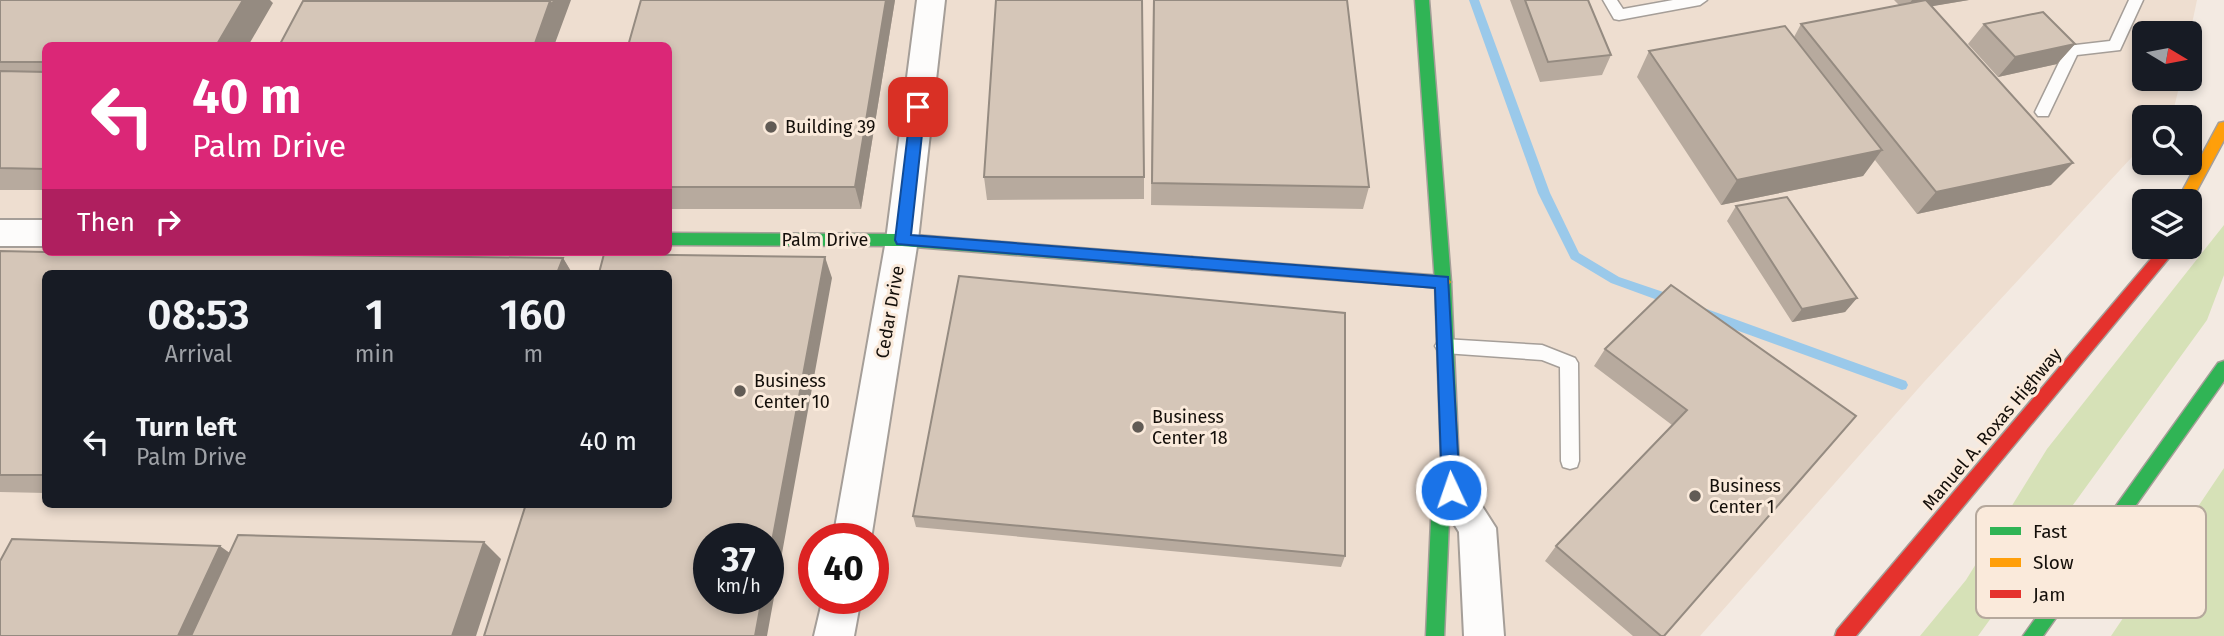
<!DOCTYPE html>
<style>
body{margin:0;font-family:"Fira Sans",sans-serif;background:#242831;color:#f1f3f6;height:100vh;display:flex;flex-direction:column;font-size:26px;white-space:nowrap}
*{box-sizing:border-box;margin:0}
p{font-size:23px;color:#9ea1a6}
.icon{flex:none;width:38px;height:38px;fill:none;stroke:currentColor;stroke-width:2;stroke-linecap:round;stroke-linejoin:round}
.map{position:relative;flex:1;overflow:hidden}
.drawer{position:absolute;left:42px;top:270px;width:630px;height:238px;display:flex;flex-direction:column;background:#171b24;border-radius:10px;box-shadow:0 4px 10px #0003}
.drawer>*{flex:none}
.hud{position:absolute;left:42px;top:42px;width:630px;height:214px;border-radius:10px;box-shadow:0 4px 10px #0003;background:#db2777;color:#fff;overflow:hidden}
.needle{width:46px;rotate:100deg}
.controls{position:absolute;left:2132px;top:21px;display:grid;gap:14px}
.controls a{display:grid;place-items:center;width:70px;height:70px;border-radius:10px;background:#171b24;box-shadow:0 4px 10px #0003;font-size:35px}
.speed{position:absolute;left:693px;top:523px;display:flex;gap:14px;font-size:35px;font-weight:700;text-align:center}
.speed>*{display:grid;place-content:center;width:91px;height:91px;border-radius:50%;background:#171b24;box-shadow:0 4px 10px #0003;line-height:1}
.speed small{font-size:18px;font-weight:400}
.speed .limit{border:10px solid #d22;background:#fff;color:#111}
.pin{position:absolute;display:grid;place-items:center;width:60px;height:60px;color:#fff;margin:-30px;border-radius:14px;box-shadow:0 4px 10px #0006}
.me{position:absolute;width:77px;margin:-38px;rotate:357deg;stroke-linejoin:round;filter:drop-shadow(0 0 5px #0008)}
.turn{display:flex;align-items:center;gap:24px;height:147px;padding:0 35px;font-size:32px}
.turn .icon{width:91px;height:91px;stroke-width:2.5}
.turn b{display:block;font-size:49px;line-height:60px}
.then{display:flex;align-items:center;height:66px;padding:0 35px;background:#0003;gap:14px;font-size:26px}
.eta{display:flex;justify-content:space-evenly;align-items:center;height:119px;text-align:center}
.eta b{font-size:42px;font-weight:600;line-height:49px}
ul{padding:0;list-style:none}
li{display:flex;align-items:center;gap:21px;height:105px;padding:0 35px}
li div{flex:1}
li b{display:block;font-size:26px}
li em{font-style:normal}
.map>svg:first-child{display:block}
</style>
<div class="map">
<svg width="2224" height="636" viewBox="0 0 2224 636">
<rect width="100%" height="100%" fill="#f3eae2"/>
<path fill="#eeded0" fill-rule="evenodd" d="M0,0H2197L2189,38V33H2144V79H2181L2173,112L2169,117H2144V144L1924,382L1700,636H0ZM46,46H668V252H46ZM46,273H668V504H46ZM709,539H768V598H709ZM814,539H873V598H814Z"/>
<path fill="#d6e1b7" d="M2224,225V275L2207,320L1978,636H1920L1966,580L2047,449Z
M2224,468V636H2111Z"/>
<g fill="none" stroke-linecap="round" stroke-linejoin="round">
<path fill="#9ac9ea" fill-rule="evenodd" d="M1469,0H1479L1550,193L1579,253L1619,277L1678,297L1680,301L1678,305L1674,306L1611,283L1571,259L1538,193Z
M1704,308L1906,381L1908,385L1906,389L1902,390L1700,317L1698,313L1700,309Z"/>
<defs>
<path id="lane" d="M1603,0H1617L1623,9L1673,0H1707L1700,5L1619,20L1614,19Z
M2129,0H2143L2120,50L2077,55L2048,116H2038L2035,112L2067,46L2110,41Z
M1444,339L1542,345L1575,358L1578,363L1579,461L1577,467L1570,469L1563,467L1561,461L1560,367L1542,360L1444,353L1438,351L1435,346L1438,341Z"/>
<path id="street" d="M917,0H945L918,240L871,539H833L886,240Z
M0,220H46V246H0Z
M1451,474L1464,478L1496,528L1504,636H1464L1459,532L1433,490L1438,478Z
M823,598H861L854,636H814Z"/>
<path id="fast" d="M1415,0H1429L1451,282L1460,490L1449,520L1444,636H1426L1431,520L1442,490L1435,282Z
M668,233L902,234L1192,257L1197,259L1200,263L1197,267L1192,269L902,246L668,245Z
M2224,361V381L2043,636H2023L2218,363Z"/>
<path id="slow" d="M2224,122V140L2189,205V201H2177L2219,123Z
M1192,257L1443,276L1448,278L1451,282L1448,286L1443,288L1192,269L1187,267L1184,263L1187,259Z"/>
<path id="jam" d="M2161,247H2178L1856,636H1835L1837,630Z"/>
</defs>
<use href="#lane" stroke="#a59e98" stroke-width="3"/>
<use href="#street" stroke="#a59e98" stroke-width="4"/>
<use href="#fast" stroke="#a59e98" stroke-width="3"/>
<use href="#slow" stroke="#a59e98" stroke-width="3"/>
<use href="#jam" stroke="#a59e98" stroke-width="3"/>
<use href="#lane" fill="#fdfcfb" fill-rule="evenodd"/>
<use href="#street" fill="#fdfcfb" fill-rule="evenodd"/>
<use href="#fast" fill="#30b455" fill-rule="evenodd"/>
<use href="#slow" fill="#ff9f0a" fill-rule="evenodd"/>
<use href="#jam" fill="#e5322d" fill-rule="evenodd"/>
</g>
<path fill="#b7aa9e" d="M0,0L273,3L46,46V190H0Z
M895,0L861,209H668V46Z
M1153,0H1347L1369,187L1363,209L1151,205Z
M1510,0H1588L1611,55L1602,75L1540,82Z
M1894,0H1969L1932,6L2051,185L1917,214L1875,160L1863,176L1721,205L1637,77L1649,51L1794,37L1801,24L1899,5Z
M1984,24L2075,44L2057,64L1998,77L1968,44Z
M984,177H1144V199L987,200Z
M1736,206L1857,298L1845,312L1792,322L1727,221Z
M0,251L563,258L572,273H46V493L0,492Z
M1605,349L1856,416L1664,636H1633L1545,561L1556,546L1672,425L1594,366Z
M913,516L1345,556L1341,567L916,527Z"/>
<path fill="#958b81" d="M243,0H270L273,3L248,46H216Z
M554,0H571L554,46H534L550,1Z
M886,0H895L861,209L855,187Z
M1912,0H1969L1904,11Z
M2075,44L2057,64L1998,77L2015,57Z
M1882,150L1863,176L1721,205L1737,180Z
M2073,163L2051,185L1917,214L1936,192Z
M825,257L832,278L767,636H755L762,598H768V563Z
M563,258L572,273H557Z
M1857,298L1845,312L1792,322L1802,309Z
M484,542L501,559L476,636H452Z
M220,546L241,561L207,636H178Z"/>
<path fill="#d5c6b8" stroke="#958b81" stroke-width="2" d="M0,0H243L216,46H46V62H0Z
M308,0H554L552,5L550,1H307Z
M641,0H886L855,187H668V46H628Z
M996,0H1142L1144,177H984Z
M1154,0H1347L1369,187L1152,183Z
M1525,0H1588L1611,55L1548,62Z
M1926,0L2073,163L1936,192L1801,24Z
M303,1H550L534,46H279Z
M2043,12L2075,44L2015,57L1984,24Z
M1785,26L1882,150L1737,180L1649,51Z
M0,71L46,72V169L0,168Z
M1787,197L1857,298L1802,309L1736,206Z
M0,251L46,252L563,258L557,273H46V475H0Z
M604,254L825,257L768,563V539H709V598H762L755,636H484L526,504H668V273H599Z
M959,276L1345,313V556L913,516Z
M1671,285L1856,416L1664,636H1661L1556,546L1687,410L1605,349Z
M238,535L484,542L452,636H191Z
M12,539L220,546L178,636H0V561Z"/>
<path fill="#1a73e8" stroke="#114b97" stroke-width="2" d="M918,102L925,107L911,235L1448,277L1460,490L1457,495L1451,498L1445,495L1442,490L1435,288L897,244L895,240L911,107Z"/>
<g fill="#615b55" stroke="#faeadb" stroke-width="2.5">
<circle cx="771" cy="127" r="7"/>
<circle cx="740" cy="391" r="7"/>
<circle cx="1138" cy="427" r="7"/>
<circle cx="1695" cy="496" r="7"/>
</g>
<g text-anchor="middle" stroke-width="6" stroke-linejoin="round" paint-order="stroke">
<g font-size="18" fill="#130e09" stroke="#faeadb" text-anchor="start">
<text x="785" y="133">Building 39</text>
<text x="754" y="387">Business<tspan x="754" dy="21">Center 10</tspan></text>
<text x="1152" y="423">Business<tspan x="1152" dy="21">Center 18</tspan></text>
<text x="1709" y="492">Business<tspan x="1709" dy="21">Center 1</tspan></text>
</g>
<g font-size="18" fill="#130e09" stroke="#faeadb">
<text x="825" y="246">Palm Drive</text>
<text transform="translate(890 312) rotate(-80)" y="6">Cedar Drive</text>
<text transform="translate(1992 429) rotate(-50)" y="6">Manuel A. Roxas Highway</text>
</g>
</g>
<rect x="1976" y="506" width="230" height="112" rx="10" fill="#faeadb" stroke="#b5a89c" stroke-width="2"/>
<rect x="1990" y="527" width="31" height="8" fill="#30b455"/>
<rect x="1990" y="558" width="31" height="9" fill="#ff9f0a"/>
<rect x="1990" y="590" width="31" height="8" fill="#e5322d"/>
<g font-size="19" fill="#130e09">
<text x="2033" y="538">Fast</text>
<text x="2033" y="569">Slow</text>
<text x="2033" y="601">Jam</text>
</g>
</svg>
<div class="controls">
<a><svg class="needle" viewBox="-14 -14 28 28"><path d="M0-13l5 13h-10z" fill="#e53935"/><path d="M0 13l5-13h-10z" fill="#9ea1a6"/></svg></a>
<a><svg class="icon" aria-label="search" viewBox="0 0 24 24"><circle cx="10" cy="10" r="6"/><path d="M15 15l6 6"/></svg></a>
<a><svg class="icon" aria-label="layers" viewBox="0 0 24 24"><path d="M12 4l9 5-9 5-9-5zM3 14l9 5 9-5"/></svg></a>
</div>
<div class="speed"><div>37<small>km/h</small></div><div class="limit">40</div></div>
<div class="pin" style="left:918px;top:107px;background:#d93025"><svg class="icon" aria-label="arrive" viewBox="0 0 24 24"><path d="M6 21V4h12l-3 4 3 4H6"/></svg></div>
<svg class="me" style="left:1451px;top:490px" viewBox="-20 -20 40 40"><circle r="17" fill="#1a73e8" stroke="#fff" stroke-width="3"/><path d="M0-11L8 9 0 5-8 9z" fill="#fff"/></svg>
<div class="hud">
<div class="turn"><svg class="icon" aria-label="left" viewBox="0 0 24 24"><path d="M17 20v-9H6M10 6l-5 5 5 5"/></svg><div><b>40 m</b>Palm Drive</div></div>
<div class="then">Then<svg class="icon" aria-label="right" viewBox="0 0 24 24"><path d="M7 20v-9h11M14 6l5 5-5 5"/></svg></div>
</div>
<section class="drawer">
<div class="eta">
<div><b>08:53</b><p>Arrival</p></div>
<div><b>1</b><p>min</p></div>
<div><b>160</b><p>m</p></div>
</div>
<ul>
<li><svg class="icon" aria-label="left" viewBox="0 0 24 24"><path d="M17 20v-9H6M10 6l-5 5 5 5"/></svg><div><b>Turn left</b><p>Palm Drive</p></div><em>40 m</em></li>
</ul>
</section>
</div>
